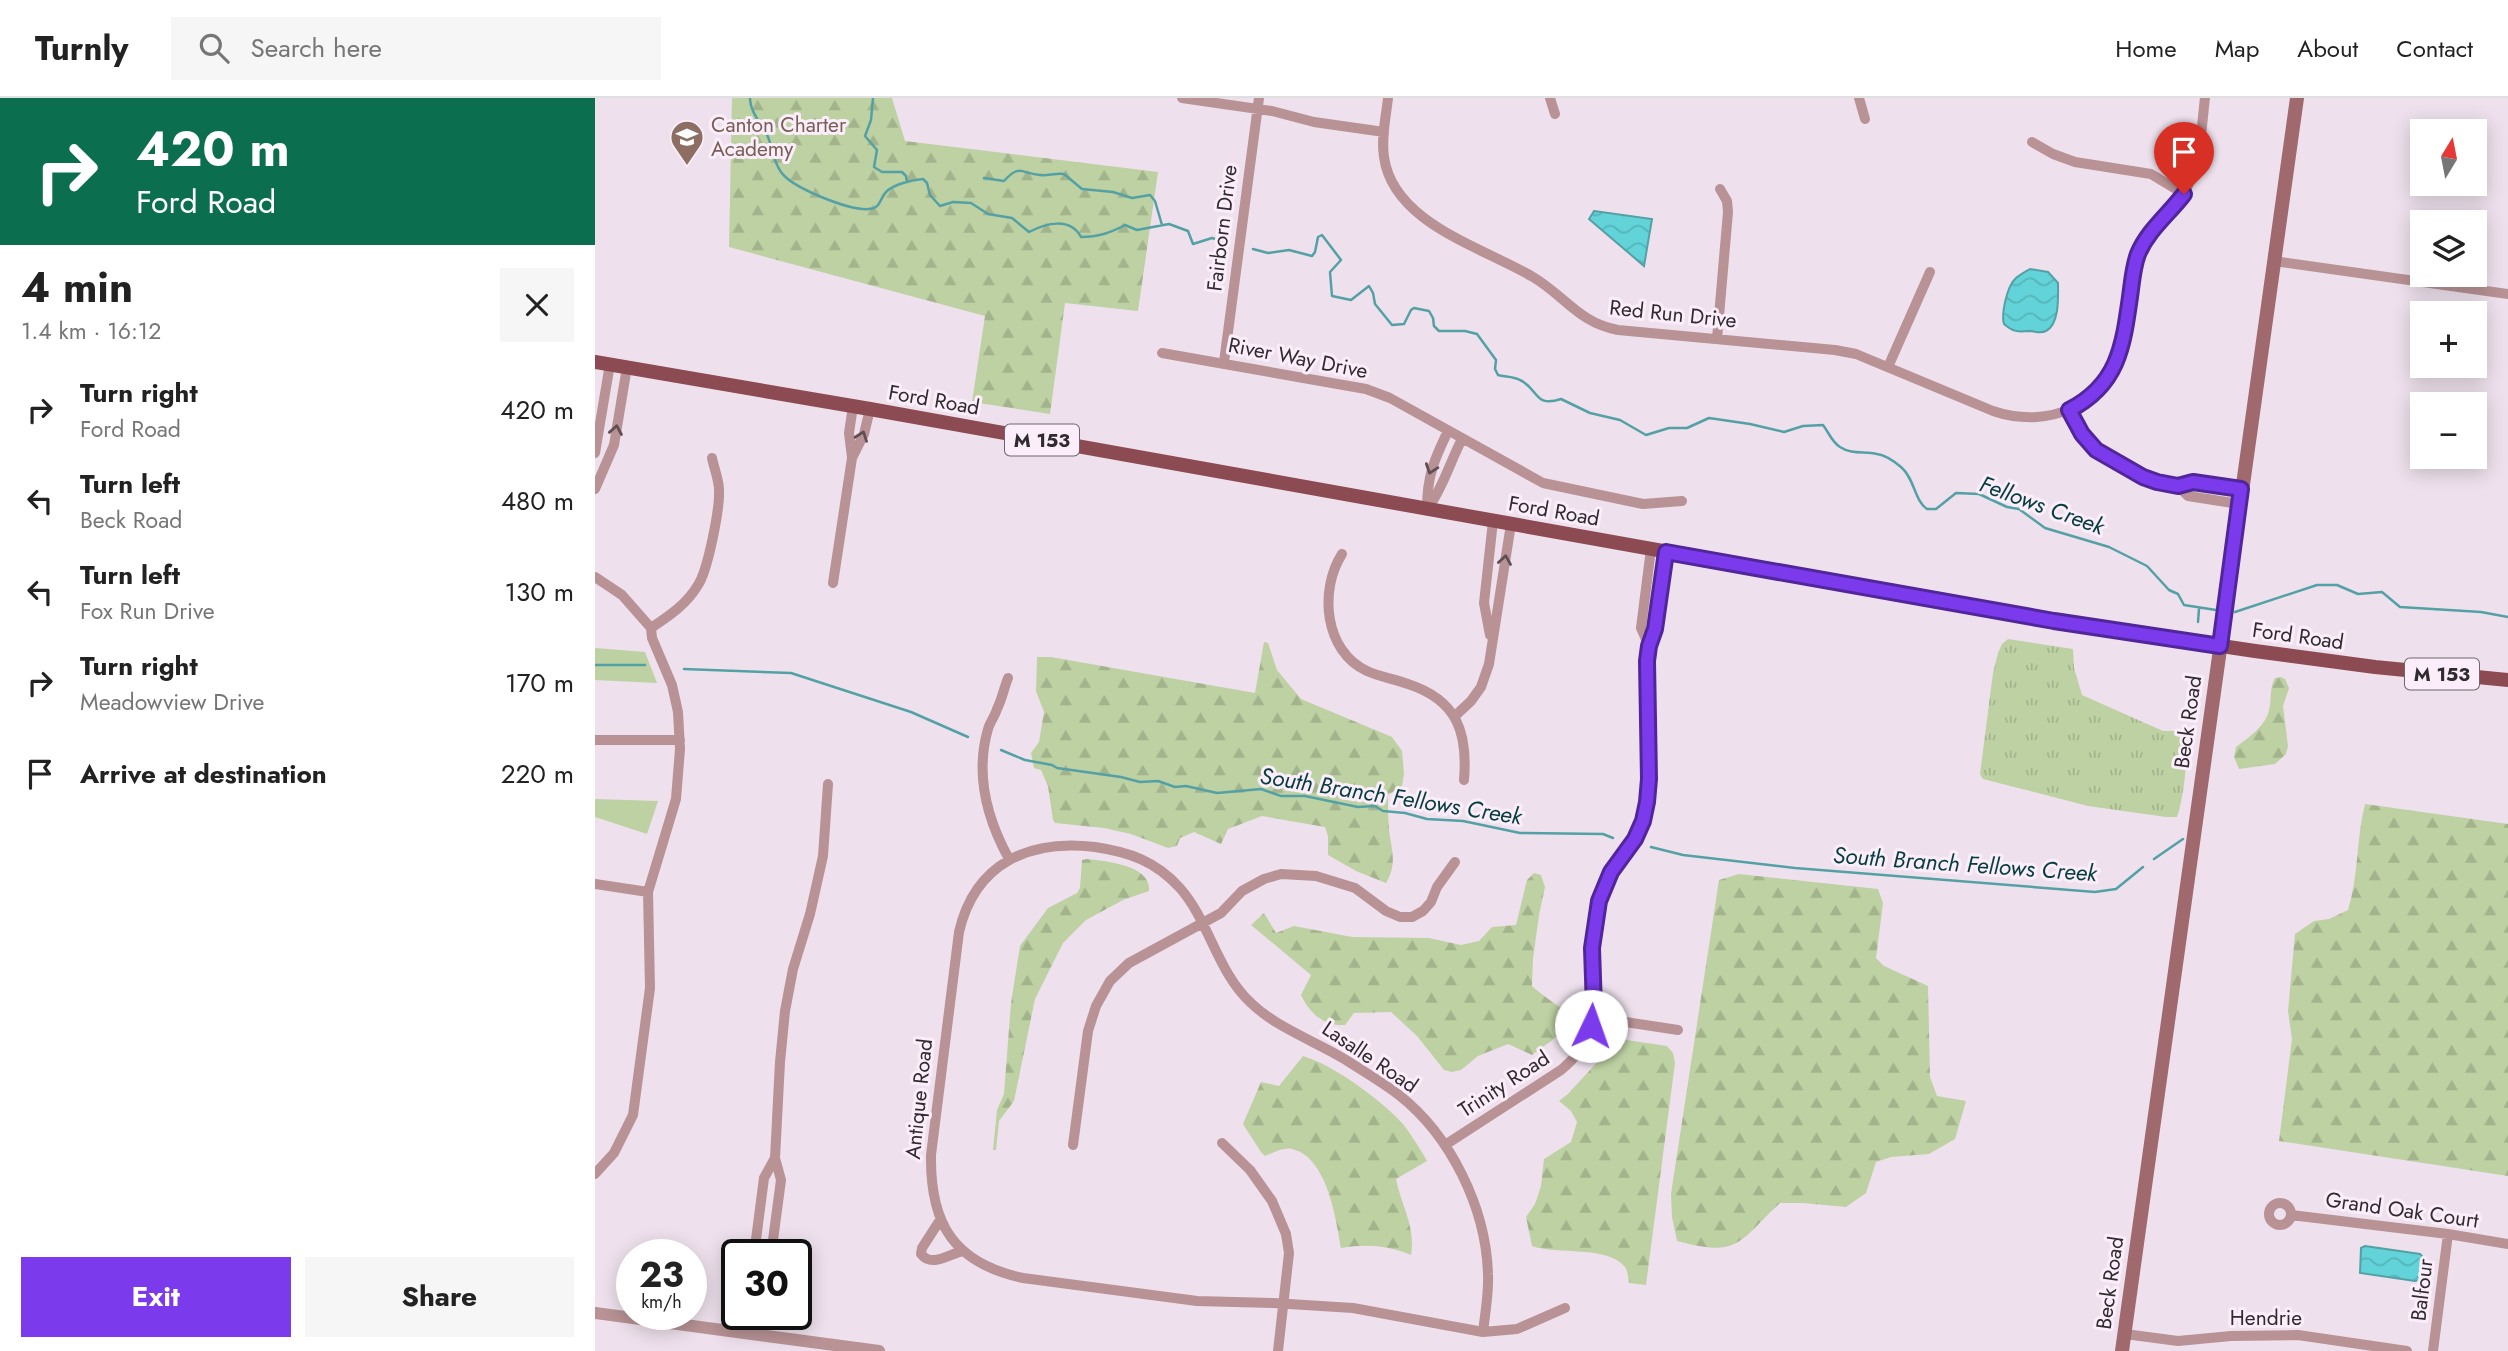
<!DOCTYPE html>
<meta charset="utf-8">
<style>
body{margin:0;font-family:Jost,sans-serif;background:#f6f6f6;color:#222;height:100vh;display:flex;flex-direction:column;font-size:26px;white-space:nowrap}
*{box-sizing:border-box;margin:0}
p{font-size:23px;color:#767676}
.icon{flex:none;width:38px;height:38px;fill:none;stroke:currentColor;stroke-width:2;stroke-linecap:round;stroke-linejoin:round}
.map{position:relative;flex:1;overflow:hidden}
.sheet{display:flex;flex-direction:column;background:#fff;width:595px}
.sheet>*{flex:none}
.banner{background:#0b6e4f;color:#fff;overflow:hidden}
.needle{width:46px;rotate:10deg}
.tools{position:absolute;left:1815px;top:21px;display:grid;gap:14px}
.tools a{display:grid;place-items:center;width:77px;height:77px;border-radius:0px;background:#fff;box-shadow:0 4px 18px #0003;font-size:35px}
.speed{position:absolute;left:21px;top:1141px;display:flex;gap:14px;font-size:35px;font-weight:700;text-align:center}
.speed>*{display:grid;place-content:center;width:91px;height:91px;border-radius:50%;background:#fff;box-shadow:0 4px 18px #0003;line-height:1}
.speed small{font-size:18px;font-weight:400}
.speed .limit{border:4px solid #111;border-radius:10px;background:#fff;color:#111}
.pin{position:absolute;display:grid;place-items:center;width:60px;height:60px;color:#fff;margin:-72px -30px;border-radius:50% 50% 50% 0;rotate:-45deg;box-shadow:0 0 7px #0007}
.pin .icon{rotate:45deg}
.me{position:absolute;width:77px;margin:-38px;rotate:3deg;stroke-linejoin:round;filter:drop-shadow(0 0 5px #0008)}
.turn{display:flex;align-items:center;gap:24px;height:147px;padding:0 21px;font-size:32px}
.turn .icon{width:91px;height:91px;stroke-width:2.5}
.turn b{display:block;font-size:49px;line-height:60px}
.round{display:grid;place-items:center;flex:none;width:74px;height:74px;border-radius:0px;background:#f6f6f6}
.overview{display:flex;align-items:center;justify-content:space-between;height:119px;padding:0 21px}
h1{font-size:42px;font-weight:700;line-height:52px}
.cta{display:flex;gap:14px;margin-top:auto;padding:14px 21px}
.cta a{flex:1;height:80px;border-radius:0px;background:#7c3aed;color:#fff;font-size:28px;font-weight:700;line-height:80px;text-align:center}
.cta a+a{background:#f6f6f6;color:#222}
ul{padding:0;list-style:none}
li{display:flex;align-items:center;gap:21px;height:91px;padding:0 21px}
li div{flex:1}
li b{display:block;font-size:26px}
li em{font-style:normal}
header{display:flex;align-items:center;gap:42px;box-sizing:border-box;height:98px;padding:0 35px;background:#fff;border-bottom:2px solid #e0e0e0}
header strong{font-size:33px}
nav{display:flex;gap:38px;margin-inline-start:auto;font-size:24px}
.search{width:490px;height:63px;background:#f6f6f6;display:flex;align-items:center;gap:18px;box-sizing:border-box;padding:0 24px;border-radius:0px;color:#767676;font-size:26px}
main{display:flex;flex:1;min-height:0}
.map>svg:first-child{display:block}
</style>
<header>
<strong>Turnly</strong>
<div class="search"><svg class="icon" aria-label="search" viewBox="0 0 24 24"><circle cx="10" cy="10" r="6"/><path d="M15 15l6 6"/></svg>Search here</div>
<nav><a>Home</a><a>Map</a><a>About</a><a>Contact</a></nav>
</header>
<main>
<section class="sheet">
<div class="banner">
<div class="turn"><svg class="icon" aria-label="right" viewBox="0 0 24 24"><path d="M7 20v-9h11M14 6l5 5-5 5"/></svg><div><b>420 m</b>Ford Road</div></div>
</div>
<div class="overview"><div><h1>4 min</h1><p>1.4 km · 16:12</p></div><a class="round"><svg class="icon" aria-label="close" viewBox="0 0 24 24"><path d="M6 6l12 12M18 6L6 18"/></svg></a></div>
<ul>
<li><svg class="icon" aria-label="right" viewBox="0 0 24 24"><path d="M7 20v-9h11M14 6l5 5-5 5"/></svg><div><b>Turn right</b><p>Ford Road</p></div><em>420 m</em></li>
<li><svg class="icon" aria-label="left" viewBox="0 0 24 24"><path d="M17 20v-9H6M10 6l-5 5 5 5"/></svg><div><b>Turn left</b><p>Beck Road</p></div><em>480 m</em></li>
<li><svg class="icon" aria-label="left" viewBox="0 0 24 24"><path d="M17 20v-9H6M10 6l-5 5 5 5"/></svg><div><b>Turn left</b><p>Fox Run Drive</p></div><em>130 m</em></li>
<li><svg class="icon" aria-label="right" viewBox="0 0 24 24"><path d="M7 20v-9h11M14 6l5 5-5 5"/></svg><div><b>Turn right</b><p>Meadowview Drive</p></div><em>170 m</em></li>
<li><svg class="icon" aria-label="arrive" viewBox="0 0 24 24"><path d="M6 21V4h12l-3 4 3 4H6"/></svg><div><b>Arrive at destination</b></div><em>220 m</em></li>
</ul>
<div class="cta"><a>Exit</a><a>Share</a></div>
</section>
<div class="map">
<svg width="1913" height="1253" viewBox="0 0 1913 1253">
<defs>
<pattern id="grass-tufts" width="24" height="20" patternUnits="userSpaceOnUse" patternTransform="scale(1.75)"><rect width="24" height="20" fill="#bdd1a3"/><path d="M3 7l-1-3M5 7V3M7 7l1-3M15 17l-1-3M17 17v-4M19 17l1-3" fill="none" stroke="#a3b48d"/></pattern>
<pattern id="forest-firs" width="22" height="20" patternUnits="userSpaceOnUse" patternTransform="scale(1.75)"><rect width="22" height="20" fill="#bdd1a3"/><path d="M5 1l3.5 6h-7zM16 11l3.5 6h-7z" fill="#a3b48d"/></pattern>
<pattern id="water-waves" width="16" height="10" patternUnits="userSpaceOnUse" patternTransform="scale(1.75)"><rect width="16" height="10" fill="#62d3d8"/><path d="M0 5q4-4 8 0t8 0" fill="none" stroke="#55b5ba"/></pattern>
</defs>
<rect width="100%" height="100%" fill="#eee1ed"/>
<path fill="url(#grass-tufts)" d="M1413,541L1478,551L1479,570L1487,597L1568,633H1588C1596,644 1588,705 1582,719H1571L1493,708L1388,681L1385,676L1398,575L1403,555L1407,546Z"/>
<path fill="url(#forest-firs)" d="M137,0H297L310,43L563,74L543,213L470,205L455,316L377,304L390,218L134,149Z
M669,544L673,545L682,572L706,601L797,639L807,653L809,676L807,688L793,697C793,708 793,720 794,731C796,751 803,765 791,785L761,773L733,757V738L730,729L667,718L633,731L626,746L599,734L585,740L582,748L573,750L536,736L509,730L460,725L458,722L453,688L446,672L439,670L436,655L444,644L449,614L441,593L442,559H456L660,595Z
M1686,579L1690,581L1694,590L1688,608L1693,648L1691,656L1680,666L1644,671L1639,659L1641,649C1653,640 1671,628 1674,612C1677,601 1674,591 1680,580Z
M1770,706L1913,726V1078L1684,1043L1697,941L1693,913L1700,836L1719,823L1734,821L1753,812C1764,777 1761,741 1770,706Z
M492,761C510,763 557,767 554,793L528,802L491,822L468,845L440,901L419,1003L404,1023L401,1052H398L402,1012L409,996L416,905L425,848L453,810L482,795L485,790L487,762Z
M939,775L946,777L950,789L944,817L938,861L937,888C950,900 962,906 975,917C969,937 953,945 937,957L913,946L883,958L866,972L857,974L849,972L822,938L796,914L759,915L750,927C729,928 715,916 706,897L716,877L656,827L669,815L681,835L699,828L757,839L834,840L866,847L884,843L897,829L921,827L932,782Z
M1144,776L1283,791L1288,805L1281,860L1289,868L1333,888L1335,979L1342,998L1371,1003L1360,1041L1334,1056L1296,1059L1281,1064L1271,1095L1251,1109L1208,1105H1185C1143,1144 1145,1160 1082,1143L1077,1119L1076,1096L1124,782Z
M1018,940L1072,948L1078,955L1080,965L1051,1187L1034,1185C1033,1180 1033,1173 1030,1169C1013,1147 962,1157 937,1148L931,1119L940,1106L946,1088L949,1061L976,1044L982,1024L976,1013L964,1003L973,996L1005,961Z
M708,958C740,968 785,1001 808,1026C815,1035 826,1052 832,1063L801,1081C806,1107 821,1129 816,1157C792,1147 771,1146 746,1150C741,1120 732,1059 697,1051C688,1049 678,1055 670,1058L666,1054L648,1026L666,984L684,988Z"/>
<path fill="#bdd1a3" d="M0,550L50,554L62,585L0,582Z
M0,702V701L63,703L52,736L0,719Z"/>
<path fill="url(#water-waves)" stroke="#53a1a5" stroke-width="2" d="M999,113L1057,121L1049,168L994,121Z
M1435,171L1453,174L1463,185C1463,197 1465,226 1451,233C1445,236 1440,233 1434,233C1423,234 1418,234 1409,226C1406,216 1412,189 1420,181C1424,177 1430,174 1435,171Z
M1770,1148L1825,1156L1828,1159L1825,1182L1820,1183L1765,1175L1766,1150Z"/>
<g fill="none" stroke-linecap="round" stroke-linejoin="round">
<path stroke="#53a1a5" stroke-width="2.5" d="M155,0C155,14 167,27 173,39C178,51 178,63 186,74C197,90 255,113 274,111C287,110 284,100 292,93C300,86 317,82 328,81L332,85L335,97L345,108L358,104L376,105L393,116L417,120L434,134C451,125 475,119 486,139C503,139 515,135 530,127L542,132L574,126L593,133L598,146L617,140L630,144
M278,0L276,22L270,38L282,52L279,69L287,74H307L311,78L312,84
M389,80L409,83C425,65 427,76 445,77C453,78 460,75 469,76L487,91L518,94L537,100L555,97L560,103L567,127
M658,151L673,155L694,152L717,158L720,154L723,139L727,137L746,162L735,174L737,198L756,202L774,188L778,195L780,206L797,227L809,226L816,212L819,210L834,213L838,220L839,228L844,233H870L882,236L901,262L900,271L903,277C910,279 918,278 925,282C944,291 939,310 966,301L995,315L1025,322L1051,337L1074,330H1092L1114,320L1155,326L1189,334L1208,328L1228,327C1234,335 1237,344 1245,349C1257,357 1269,353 1282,356C1290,357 1300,364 1306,369C1320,381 1319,402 1332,411H1341L1361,395L1384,396L1412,409L1424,411L1450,430L1514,449L1552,468L1574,492L1583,496L1589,507L1621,512
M1640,514L1722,487H1742L1763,496L1787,494L1805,509L1886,514L1913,519
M1603,524L1604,511
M0,567H50
M89,571L196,575L316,614L373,639
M406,652L430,662L457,667L462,670L526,679L545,684L563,683L580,689L591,688L622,695L666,691L686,698H710L763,709L780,708L788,713L810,715L832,721L868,723L925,735L1008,736L1018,740
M1056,749L1088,757L1200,770L1500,794L1521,791L1548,769
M1559,761L1588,741"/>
<path stroke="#b89295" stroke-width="10" d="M587,0L677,13L719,24L789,34
M793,0C791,19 786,39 789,59C798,125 887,149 938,179C970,198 984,225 1023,232L1240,252L1261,256L1398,313C1454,332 1512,307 1527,247C1535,218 1532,185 1543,157C1552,133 1573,119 1587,98C1606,70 1606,32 1610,0
M955,0L960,16
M1264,0L1270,21
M1437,44L1458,56L1480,64L1556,76L1589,96
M1679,163L1913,196
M1122,241L1133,114L1132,103L1125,91
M567,255L771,291L795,300L948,385L1048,406L1087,403
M629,264L664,0
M1293,269L1335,174
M258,308L254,335L257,360L269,336L275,311
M1474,312L1487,336L1501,352L1548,379L1562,384L1583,388L1598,384L1646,391
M0,355L15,266
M1583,388L1593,398L1644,406
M0,391L19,347L32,269
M833,410C848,390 855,364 867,341
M832,411C832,378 839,362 853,333
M1056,451L1046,530L1054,548L1060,531L1071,454
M747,456C724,492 729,553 772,573C785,579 800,581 813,586C862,602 873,634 869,682
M0,479L27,497L56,530L57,540L77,587L83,614L85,651L81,701L53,794L55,890L38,1017L19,1055L0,1076
M238,485L257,360
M56,530C74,518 92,506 103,487C113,472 125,410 124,392C124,382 119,370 117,360
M895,537L889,505L898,423
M413,580C409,590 407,601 402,611C400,618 395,624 393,631C380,676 392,721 414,761
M860,618L876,603L886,589L894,566L916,426
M0,642H85
M0,786L53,794
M998,919L1083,932
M627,1045L655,1072L677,1103L691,1136L694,1155L683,1253
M478,1047L493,933L501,908L515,883L534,865L626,815L647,793L669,781L686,776L721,778L760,790L791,813L805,819H817L828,813L836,804L842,789L860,764
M850,1047L966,972C1007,938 997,909 997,864C996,841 1000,816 1007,794C1013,773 1030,759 1041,740C1047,729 1049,716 1052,704L1054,548
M1674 1116a11 11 0 1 1 22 0a11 11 0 1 1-22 0Z
M1696,1117L1853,1136L1913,1146
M345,1122L327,1150L326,1156C337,1170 354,1156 368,1153
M159,1157L169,1080L180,1060
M176,1157L186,1082L180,1060L185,964L190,913L198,871L215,816L228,758L233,686
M888,1234C890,1216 894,1195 893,1176C891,1110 856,1038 804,997C787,984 768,973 751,962C720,943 682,930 656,905C622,874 614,822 584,789C560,763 534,754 500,749C434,741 380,765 364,834L336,1057C335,1125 358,1165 428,1180L602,1203L678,1205L758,1210L888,1234L922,1231L970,1210
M149,1235L151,1216
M1530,1236L1583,1243L1636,1238L1703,1237L1812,1253
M166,1237L168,1216
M1838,1253L1853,1136"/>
<path stroke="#b89295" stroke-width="12" d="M0,1215L284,1253"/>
<path stroke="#9f696e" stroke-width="14" d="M1527,1253L1702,0"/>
<path stroke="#8c4b53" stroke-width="14" d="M0,264L275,311L1459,523L1660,553L1780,569L1913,582"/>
</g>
<defs><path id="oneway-chevron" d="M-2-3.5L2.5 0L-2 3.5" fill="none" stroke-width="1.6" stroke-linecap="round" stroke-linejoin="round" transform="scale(1.75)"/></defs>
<g stroke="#5f4f53">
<use href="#oneway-chevron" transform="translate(21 332) rotate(-80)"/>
<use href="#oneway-chevron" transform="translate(267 338) rotate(-70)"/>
<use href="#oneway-chevron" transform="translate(836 371) rotate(109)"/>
<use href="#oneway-chevron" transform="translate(910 462) rotate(-81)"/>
</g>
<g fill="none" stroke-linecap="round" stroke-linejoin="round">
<defs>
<path id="route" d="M996,928L999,910L997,850L1004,803L1016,774L1040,741L1048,723L1052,704L1054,681L1052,563L1054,548L1060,531L1071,454L1459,523L1625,548L1646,391L1598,384L1583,388L1562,384L1548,379L1501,352L1487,336L1474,312C1523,287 1528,249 1535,199C1537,185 1538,169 1543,156C1553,132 1574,116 1589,96"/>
</defs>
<use href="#route" stroke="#51269a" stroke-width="18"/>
<use href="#route" stroke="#7c3aed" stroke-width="12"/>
</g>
<defs>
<symbol id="school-pin" viewBox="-11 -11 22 30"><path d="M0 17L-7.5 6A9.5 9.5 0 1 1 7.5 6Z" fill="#8d6e63" stroke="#fbeefa"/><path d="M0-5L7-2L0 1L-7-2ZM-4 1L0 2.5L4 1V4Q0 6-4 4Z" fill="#fff"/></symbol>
</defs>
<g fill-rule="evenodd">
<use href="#school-pin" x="73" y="20" width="38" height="52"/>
</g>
<g text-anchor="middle" stroke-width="6" stroke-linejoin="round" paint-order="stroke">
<g fill="#fbeefa" stroke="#6c666c" stroke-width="2">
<rect x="410" y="326.5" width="74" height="31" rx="5"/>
<rect x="1810" y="560.5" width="74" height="31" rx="5"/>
</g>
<g font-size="19" font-weight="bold" fill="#2f2b2f">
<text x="447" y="349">M 153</text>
<text x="1847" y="583">M 153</text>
</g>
<g font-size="21" fill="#785e54" stroke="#fbeefa" text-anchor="start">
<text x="116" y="34">Canton Charter<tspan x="116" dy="24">Academy</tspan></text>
</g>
<g font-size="21" fill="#2f2b2f" stroke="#fbeefa">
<text transform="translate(627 130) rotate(-83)" y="7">Fairborn Drive</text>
<text transform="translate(1078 216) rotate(6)" y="7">Red Run Drive</text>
<text transform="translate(703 260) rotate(11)" y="7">River Way Drive</text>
<text transform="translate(339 302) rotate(10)" y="7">Ford Road</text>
<text transform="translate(959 413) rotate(10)" y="7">Ford Road</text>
<text transform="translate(1703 538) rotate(8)" y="7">Ford Road</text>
<text transform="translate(1593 624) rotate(-82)" y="7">Beck Road</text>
<text transform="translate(775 959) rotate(34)" y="7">Lasalle Road</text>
<text transform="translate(909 986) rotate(-33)" y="7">Trinity Road</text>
<text transform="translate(324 1001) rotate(-84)" y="7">Antique Road</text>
<text transform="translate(1807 1112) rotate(8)" y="7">Grand Oak Court</text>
<text transform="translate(1515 1185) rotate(-82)" y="7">Beck Road</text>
<text transform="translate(1827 1192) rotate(-83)" y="7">Balfour</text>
<text x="1671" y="1227">Hendrie</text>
</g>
<g font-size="23" font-style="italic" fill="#053d3f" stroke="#fbeefa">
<text transform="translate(1447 407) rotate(20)" y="8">Fellows Creek</text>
<text transform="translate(796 698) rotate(9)" y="8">South Branch Fellows Creek</text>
<text transform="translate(1370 766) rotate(4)" y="8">South Branch Fellows Creek</text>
</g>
</g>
</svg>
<div class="tools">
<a><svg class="needle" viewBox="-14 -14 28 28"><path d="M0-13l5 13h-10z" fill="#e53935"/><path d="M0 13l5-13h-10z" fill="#767676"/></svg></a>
<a><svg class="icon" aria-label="layers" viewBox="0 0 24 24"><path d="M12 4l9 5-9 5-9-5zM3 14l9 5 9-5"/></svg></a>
<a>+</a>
<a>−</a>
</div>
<div class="speed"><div>23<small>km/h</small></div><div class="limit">30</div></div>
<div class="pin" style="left:1589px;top:96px;background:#d93025"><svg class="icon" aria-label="arrive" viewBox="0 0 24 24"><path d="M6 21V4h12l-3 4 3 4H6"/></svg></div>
<svg class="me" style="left:996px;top:928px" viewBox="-20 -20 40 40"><circle r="19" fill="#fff"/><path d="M0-13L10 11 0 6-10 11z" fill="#7c3aed"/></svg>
</div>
</main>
